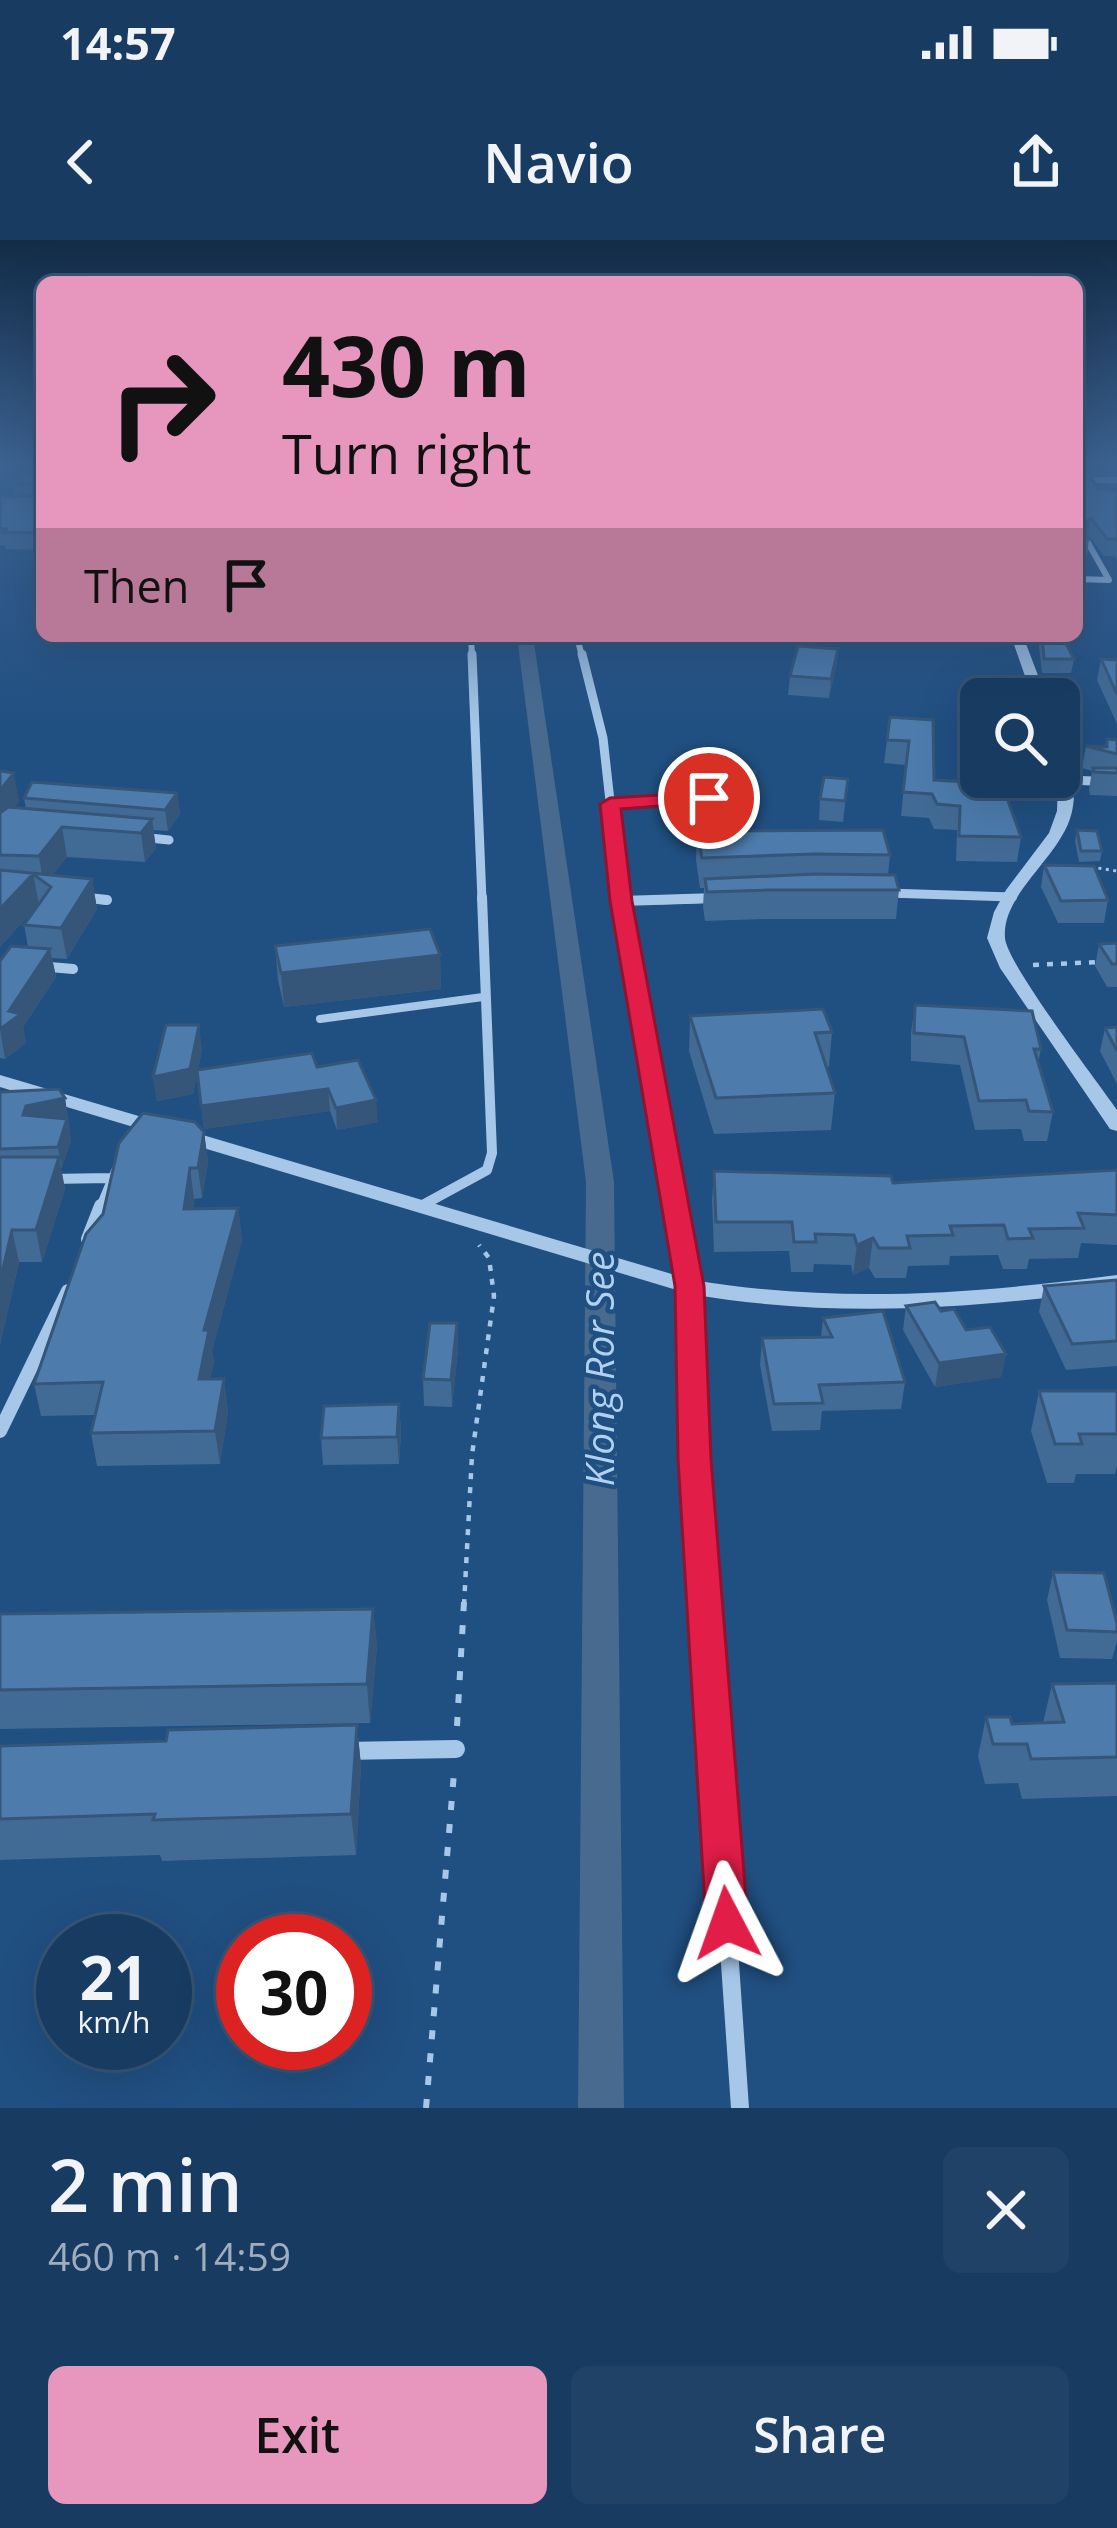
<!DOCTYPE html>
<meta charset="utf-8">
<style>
body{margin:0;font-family:"Open Sans",sans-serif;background:#214267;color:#f1f3f6;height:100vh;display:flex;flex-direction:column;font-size:45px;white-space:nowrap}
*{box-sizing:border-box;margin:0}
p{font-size:39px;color:#9fadbd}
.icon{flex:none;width:66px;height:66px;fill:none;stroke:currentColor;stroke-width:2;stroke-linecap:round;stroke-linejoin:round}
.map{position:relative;height:1868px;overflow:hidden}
.panel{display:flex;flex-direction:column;background:#183b61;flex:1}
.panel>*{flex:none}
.guide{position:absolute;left:36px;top:36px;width:1047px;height:366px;border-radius:18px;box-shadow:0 12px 48px #0002,0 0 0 3px #365576;background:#e797bd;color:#111;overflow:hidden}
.fabs{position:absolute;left:960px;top:438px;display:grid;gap:24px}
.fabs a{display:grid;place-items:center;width:120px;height:120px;border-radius:18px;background:#183b61;box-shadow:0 12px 48px #0002,0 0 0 3px #365576;font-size:60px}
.speed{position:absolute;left:36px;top:1674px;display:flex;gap:24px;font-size:60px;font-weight:700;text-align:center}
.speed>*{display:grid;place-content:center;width:156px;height:156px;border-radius:50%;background:#183b61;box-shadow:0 12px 48px #0002,0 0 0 3px #365576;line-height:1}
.speed small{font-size:30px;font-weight:400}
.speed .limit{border:18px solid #d22;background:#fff;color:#111}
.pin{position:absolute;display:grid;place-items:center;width:102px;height:102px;color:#fff;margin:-51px;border:6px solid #fff;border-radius:50%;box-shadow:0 3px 12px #0007}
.me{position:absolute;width:132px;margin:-66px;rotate:356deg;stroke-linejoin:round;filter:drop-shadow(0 0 9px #0008)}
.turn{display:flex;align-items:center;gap:42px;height:252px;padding:0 48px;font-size:54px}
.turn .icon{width:156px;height:156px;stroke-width:2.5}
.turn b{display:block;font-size:84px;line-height:102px}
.then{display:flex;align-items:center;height:114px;padding:0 48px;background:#0003;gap:24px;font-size:45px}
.round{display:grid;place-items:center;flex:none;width:126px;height:126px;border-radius:18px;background:#214267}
.headline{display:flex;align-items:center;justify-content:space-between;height:204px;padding:0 48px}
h1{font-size:72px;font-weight:600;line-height:90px}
.primary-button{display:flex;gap:24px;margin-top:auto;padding:24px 48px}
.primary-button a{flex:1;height:138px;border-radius:18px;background:#e797bd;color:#111;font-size:48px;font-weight:600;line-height:138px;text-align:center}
.primary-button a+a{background:#214267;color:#f1f3f6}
.status{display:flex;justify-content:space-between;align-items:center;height:84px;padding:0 60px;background:#183b61;direction:ltr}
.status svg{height:33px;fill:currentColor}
header{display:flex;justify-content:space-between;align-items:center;height:156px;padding:0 48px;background:#183b61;font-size:54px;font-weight:600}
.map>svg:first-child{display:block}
</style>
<div class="status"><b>14:57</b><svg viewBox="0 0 49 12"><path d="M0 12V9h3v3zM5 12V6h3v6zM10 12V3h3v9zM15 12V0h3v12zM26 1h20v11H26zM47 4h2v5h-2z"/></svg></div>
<header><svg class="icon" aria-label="back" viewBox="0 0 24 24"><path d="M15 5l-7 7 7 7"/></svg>Navio<svg class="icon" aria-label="share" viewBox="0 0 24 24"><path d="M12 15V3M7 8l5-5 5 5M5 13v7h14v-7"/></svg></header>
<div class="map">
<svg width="1117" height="1868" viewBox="0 0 1117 1868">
<rect width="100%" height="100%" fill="#204f81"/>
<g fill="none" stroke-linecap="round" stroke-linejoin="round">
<path fill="#486a8e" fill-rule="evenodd" d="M517,396H533L614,942L624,1868H578L586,942Z"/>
<path stroke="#a6c7e8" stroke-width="3" stroke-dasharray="3 4.5" stroke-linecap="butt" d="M1091,627L1117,631"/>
<path stroke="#a6c7e8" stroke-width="4.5" stroke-dasharray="6 8" stroke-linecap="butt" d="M1033,725L1099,722
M464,1365L472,1215L494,1056L489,1018L479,1005"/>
<path stroke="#a6c7e8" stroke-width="6" stroke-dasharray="9 14" stroke-linecap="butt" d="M457,1486L464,1362
M426,1868L454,1533"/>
<path stroke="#a6c7e8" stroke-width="6" d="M610,564L709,558"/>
<path stroke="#a6c7e8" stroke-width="8" d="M320,779L483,757"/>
<path stroke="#a6c7e8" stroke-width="6" d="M1077,240H1117
M1077,339L1109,340L1087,301
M471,396L472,417
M577,396L582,417"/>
<path stroke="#a6c7e8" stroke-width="9" d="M472,414L482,660
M582,414L603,498L621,660
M1069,540L1117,542
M140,597L169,600
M887,653L1012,657
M79,657L105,660
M659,660L717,658"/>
<path stroke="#a6c7e8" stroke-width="10" d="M79,657L107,660
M621,657L676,969
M1006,657H1012
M621,661L717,658
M38,726L73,729
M49,939L110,938
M421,966L487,930L492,913L482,657
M100,969L119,924"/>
<path stroke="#a6c7e8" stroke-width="14" d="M676,966L690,1047L705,1365
M88,999L101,966
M0,1191L68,1051"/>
<path stroke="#a6c7e8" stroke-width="18" d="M705,1362L740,1868
M343,1511L456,1509"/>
<path fill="#a6c7e8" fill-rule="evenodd" d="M1011,396H1023L1047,459H1033Z
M1059,507L1066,511C1071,530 1076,547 1073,566C1067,614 1001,651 1005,698C1007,724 1097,841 1117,870V891L1110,889L1000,728L987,698L994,672L1006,650L1049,593L1057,571Z
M0,835L692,1040C838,1064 971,1054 1117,1035V1049C970,1069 837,1079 690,1054L0,847Z"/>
</g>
<path fill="#416a94" d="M42,229V310L6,309L5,305H0V257H15L13,243Z
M1077,230L1098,248L1117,252V320L1115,316H1104L1088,294L1089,299L1087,316H1078L1077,325Z
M1038,396H1062L1074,419L1071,433H1042Z
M838,409L836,428L829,458L788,455L790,436Z
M1101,419L1117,420V484L1097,440Z
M890,477L933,480L934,540L1021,597L1017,622L956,621L957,590L934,589L929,578L901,576L906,525L884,523Z
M1107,499L1117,500V556L1090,555L1089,550L1092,531L1082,528L1086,506L1105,507Z
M706,530L755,531L751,576L704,572Z
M0,531L19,562L14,568L26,569L24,558L177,553L180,574L168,591L153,590L156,608L145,622L67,617L52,635L92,639L97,669L67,719L52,718L56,737L23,787L26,803L5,819L0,818V721L28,707L24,685L39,664L0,707Z
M848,539L843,582L819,580L820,559Z
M1077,590L1102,611L1100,621L1079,622L1075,601Z
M697,591L890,615L888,635L899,650L896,679H766L705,681L703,667L704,648H700L696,620Z
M1044,625L1108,660L1104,683H1058L1041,647Z
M1117,703V747H1107L1095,726L1099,704Z
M275,706L440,715L441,749L284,767L278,740Z
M915,765L1041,809L1038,823L1053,872L1047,901H1024L1021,889L975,890L960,825L911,821V793Z
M690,776L832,792L829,827H826L835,853L831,890L714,894L689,811Z
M1117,787V844L1100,811L1105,788Z
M202,809L198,830L317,827L378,882L337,890L330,871L204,889L197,834L193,854L157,861L153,837Z
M0,852L65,858L71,901L61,929L65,949L42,1022H19L0,1105Z
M204,892L208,922L202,958L194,959L193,969L238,968L242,1000L212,1111L214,1122L210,1139H224L228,1172L220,1224L97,1226L91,1193L95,1175L41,1176L34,1144L103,974Z
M1117,930V1005L1081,1003L1078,1018L1029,1019L1027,1029H1003L998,1015L950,1016L949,1025L908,1026L906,1038H875L869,1028L853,1035L851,1025L814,1024L813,1032H791L789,1011L714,1012L712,960L714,931L893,943Z
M1117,1040V1126L1066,1130L1039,1072L1044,1046Z
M906,1066L941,1071L966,1090L1006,1114L1001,1137L935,1147L903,1090Z
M823,1078L905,1142L901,1169L822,1171L820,1190L772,1191L760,1125L762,1098L821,1097Z
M457,1083L458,1109L452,1167L424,1166L423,1139Z
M1039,1151H1117V1226L1115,1234H1076L1074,1243H1047L1031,1191Z
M399,1164L401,1191L399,1224L323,1225L321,1198Z
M1053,1332L1117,1383V1401L1112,1419L1060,1418L1047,1360Z
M373,1369L377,1406L370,1483L0,1489V1374Z
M1117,1443V1556L1022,1559L1018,1543L985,1544L978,1516L986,1477L1012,1484L1043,1483L1052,1444Z
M357,1485L361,1526L356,1615L162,1621L160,1615L0,1620V1506L166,1501Z"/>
<path fill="#355678" d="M1091,278L1088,294L1080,300L1082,284Z
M838,409L836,428L829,458L831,439Z
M14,533L19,562L0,585V550Z
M177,553L180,574L168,591L165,570Z
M152,579L156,608L145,622L141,593Z
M62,587L67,617L46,644L43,642L39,616Z
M33,634L39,664L0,707V669Z
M92,639L97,669L67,719L61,688Z
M50,709L56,737L23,787L26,803L5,819L0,789L9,771Z
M440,715L441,749L284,767L281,733Z
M199,785L202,809L193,854L157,861L153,837Z
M328,849L330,871L204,889L201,866Z
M65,858L71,901L62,929L58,907L23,875L26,866Z
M376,860L378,882L337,890L336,868Z
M204,892L208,922L202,958L198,928Z
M59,917L65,949L42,1022L36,990Z
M190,928L194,959L188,1001L184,969Z
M238,968L242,1000L212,1111L214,1122L204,1172L199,1139L204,1090Z
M12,990L19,1022L0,1105V1041Z
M873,998L869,1028L853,1035L857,1005Z
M457,1083L458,1109L452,1167L451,1140Z
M1006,1114L1001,1137L935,1147L939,1123Z
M224,1139L228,1172L220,1224L215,1191Z
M399,1164L401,1191L399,1224L397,1197Z
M373,1369L377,1406L370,1483L367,1444Z
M357,1485L361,1526L356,1615L351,1574Z"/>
<path fill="#4c7bac" stroke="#355678" stroke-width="3" d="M29,229H42V243H13Z
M1077,230L1087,232L1098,248L1117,252V299H1107L1091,278L1082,284L1089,299H1077Z
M42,256L41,293L3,292L6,289H0V257Z
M1042,396H1062L1074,419H1044Z
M798,406L838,409L831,439L790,436Z
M1101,419L1117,420V454Z
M890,477L933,480L934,540L1002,544L1021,597L959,596L960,566L937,564L932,554L903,552L909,501L887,500Z
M1107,499L1117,500V514L1086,506L1107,507Z
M1093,528H1117V533L1094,532Z
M706,530L755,531L752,555L705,551L717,538Z
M0,531L14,533L0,550Z
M824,537L848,539L845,561L820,559Z
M32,542L177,553L165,570L24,558Z
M8,567L152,579L141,593L62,587L39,616L0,615V573Z
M883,590L890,615L814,614L702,618L697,591Z
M1077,590L1097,591L1102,611H1081Z
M1044,625L1094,626L1108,660L1061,661Z
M0,630L92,639L61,688L24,685L51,647L33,634L0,669Z
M815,634L895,635L899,650H768L707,652L705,639Z
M430,689L440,715L281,733L275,706Z
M1117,703V724H1112L1099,704Z
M11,706L50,709L9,771L21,774L0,789V721Z
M915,765L1032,771L1041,809H1034L1053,872L1029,871L1026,860L979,861L964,797L914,793Z
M823,769L832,792L815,793L835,853L716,858L690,776Z
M166,785H199L190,829L153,837Z
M1117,787V811L1105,788Z
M312,813L317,827L358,820L376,860L336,868L328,849L201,866L197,830Z
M59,849L65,858L26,866L23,875L67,879L58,907L0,909V852Z
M143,873L195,882L204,892L198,928H190L184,969L238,968L204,1090H209L199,1139H224L215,1191L91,1193L103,1142L34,1144L86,994L103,974L119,903Z
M0,917H59L36,990H12L0,1041Z
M1117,930V975L1078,973L1084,988L1029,989L1033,998L1008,999L1004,985L950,986L953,995L907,996L910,1008H879L873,998L857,1005L854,995L815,994L816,1002H794L792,982H716L714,931L891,936L893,943Z
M1117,1040V1101L1072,1104L1044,1046Z
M935,1062L941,1071L954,1069L966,1090L990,1087L1006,1114L939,1123L906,1066Z
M883,1071L905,1142L819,1145L823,1163L774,1164L762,1098L832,1097L823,1078Z
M430,1083H457L451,1140L423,1139Z
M1039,1151H1117V1194H1079L1082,1204H1055Z
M399,1164L397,1197L321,1198L324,1166Z
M1053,1332L1104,1333L1117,1383V1392L1067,1390Z
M373,1369L367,1444L0,1450V1374Z
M1117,1443V1517L1031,1519L1027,1504H993L986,1477H1010L1012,1484L1064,1482L1052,1444Z
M357,1485L351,1574L153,1580L155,1574L0,1579V1506L166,1501L168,1490Z"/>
<linearGradient id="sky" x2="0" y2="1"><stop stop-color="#122b47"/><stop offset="0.46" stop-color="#3c6392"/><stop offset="1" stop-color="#3c6392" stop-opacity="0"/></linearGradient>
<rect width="1117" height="488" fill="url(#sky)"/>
<path fill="#e11d48" stroke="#92132f" stroke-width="3" d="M709,552L719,558L716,562L621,569L632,661L704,1046L711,1219L748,1683L742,1696L727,1702L712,1696L706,1683L678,1219L675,1046L610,661L600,564L610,558Z"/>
<g text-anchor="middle" stroke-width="9" stroke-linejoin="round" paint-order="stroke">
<g font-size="39" font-style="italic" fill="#b1d1f0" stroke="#204f81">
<text transform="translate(600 1129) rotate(-90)" y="14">Klong Ror See</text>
</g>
</g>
</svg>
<div class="fabs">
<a><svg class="icon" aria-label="search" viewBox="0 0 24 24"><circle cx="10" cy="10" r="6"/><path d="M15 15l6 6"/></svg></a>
</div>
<div class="speed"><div>21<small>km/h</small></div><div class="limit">30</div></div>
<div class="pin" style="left:709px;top:558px;background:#d93025"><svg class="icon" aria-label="arrive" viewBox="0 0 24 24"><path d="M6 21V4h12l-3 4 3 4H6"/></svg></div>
<svg class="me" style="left:727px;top:1683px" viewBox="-20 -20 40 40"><path d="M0-17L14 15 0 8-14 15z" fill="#e11d48" stroke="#fff" stroke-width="4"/></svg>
<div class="guide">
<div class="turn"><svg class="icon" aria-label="right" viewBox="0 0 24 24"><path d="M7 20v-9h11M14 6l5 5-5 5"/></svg><div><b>430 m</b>Turn right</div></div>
<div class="then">Then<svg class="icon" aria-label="arrive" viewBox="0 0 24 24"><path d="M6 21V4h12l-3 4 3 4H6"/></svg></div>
</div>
</div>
<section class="panel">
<div class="headline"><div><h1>2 min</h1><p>460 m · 14:59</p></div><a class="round"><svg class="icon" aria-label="close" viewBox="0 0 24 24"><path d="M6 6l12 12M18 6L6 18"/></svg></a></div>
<div class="primary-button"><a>Exit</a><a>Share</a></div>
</section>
